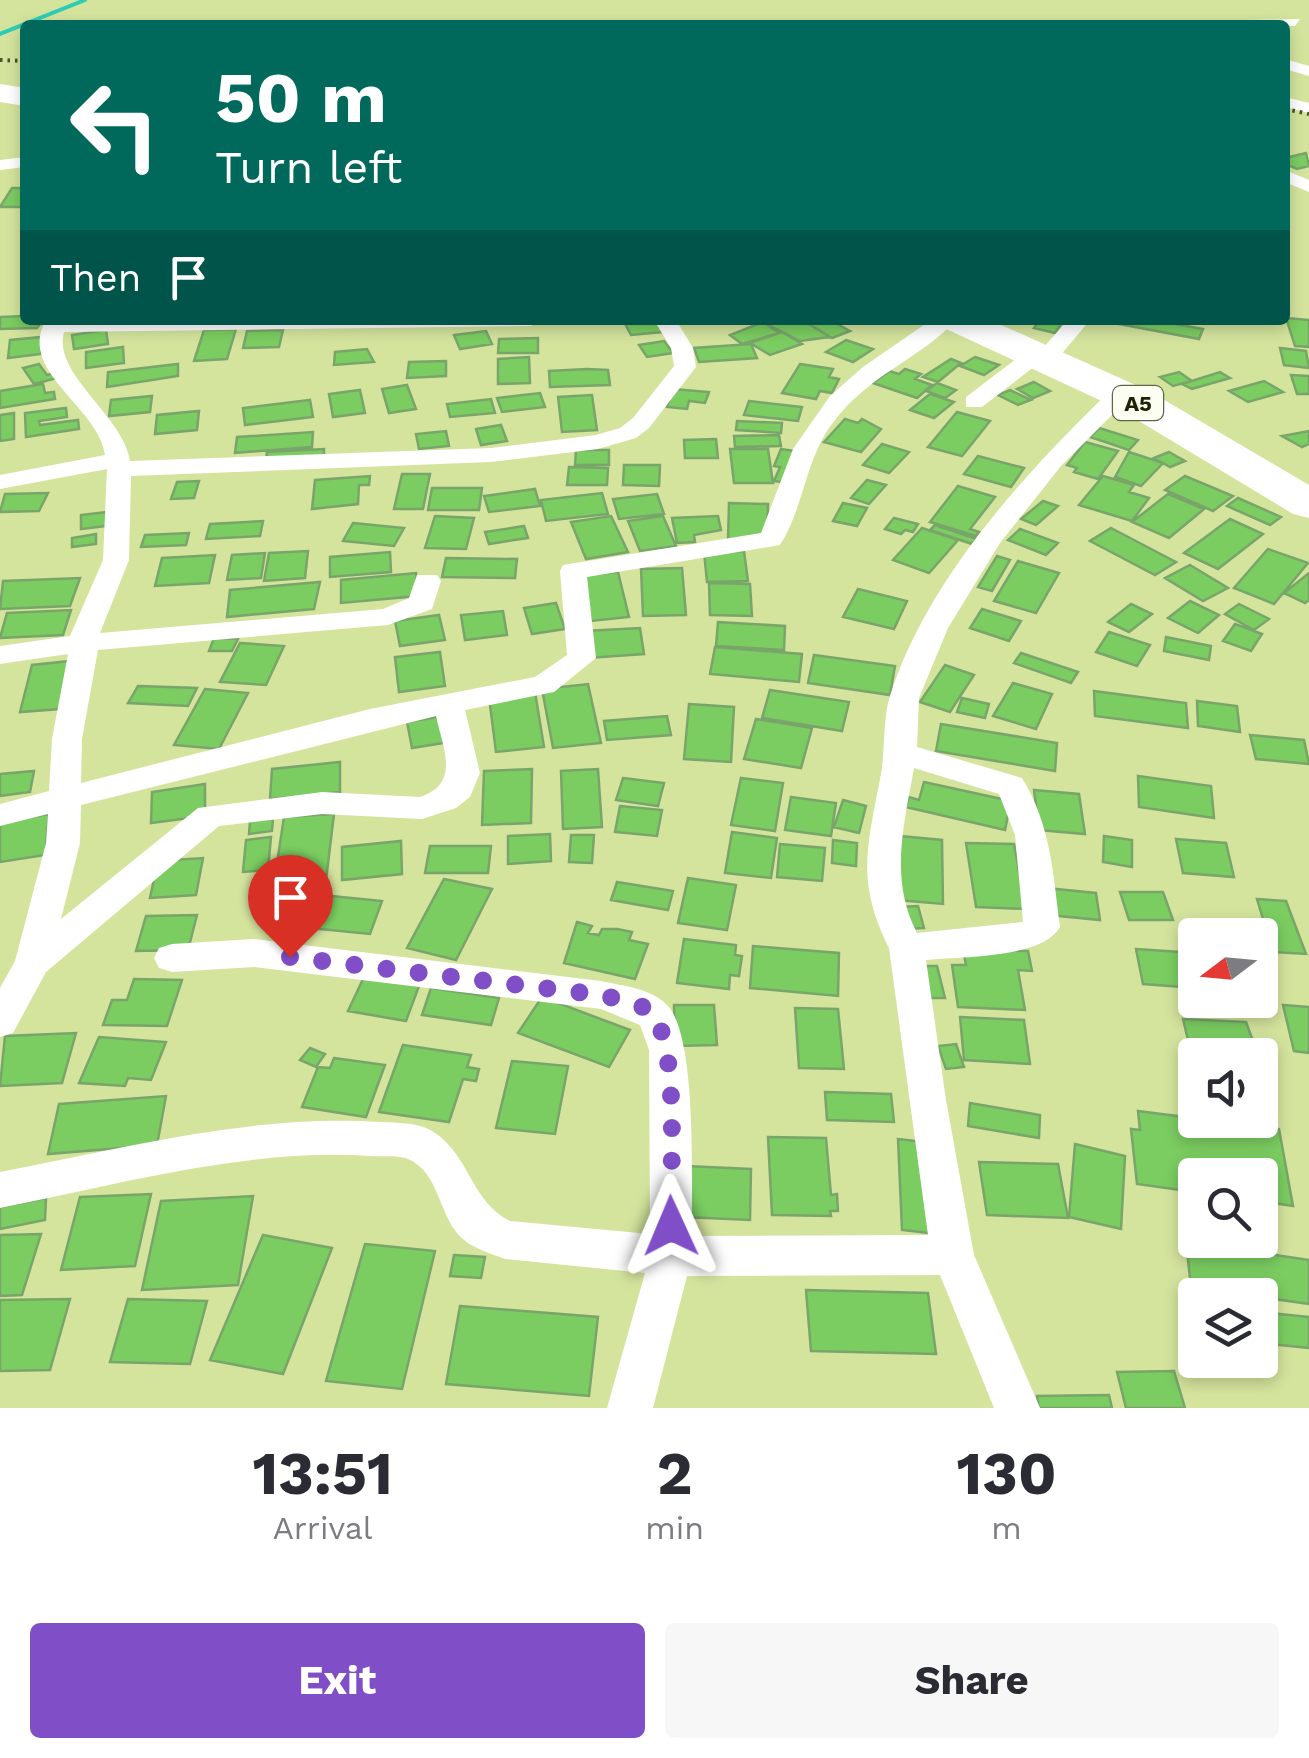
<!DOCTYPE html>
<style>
body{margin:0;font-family:"Work Sans",sans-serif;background:#f7f7f7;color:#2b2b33;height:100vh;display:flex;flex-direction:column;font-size:38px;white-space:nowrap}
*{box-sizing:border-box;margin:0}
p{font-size:32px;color:#7c7c81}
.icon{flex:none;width:55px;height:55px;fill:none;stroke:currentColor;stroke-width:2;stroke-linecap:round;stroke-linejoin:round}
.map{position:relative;height:1408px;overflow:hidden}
.drawer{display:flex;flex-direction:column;background:#fff;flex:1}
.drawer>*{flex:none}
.guide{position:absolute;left:20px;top:20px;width:1270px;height:305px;border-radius:10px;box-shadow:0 5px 15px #0003;background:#00695c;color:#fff;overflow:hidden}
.needle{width:65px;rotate:254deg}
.fabs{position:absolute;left:1178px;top:918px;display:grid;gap:20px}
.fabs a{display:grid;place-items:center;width:100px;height:100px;border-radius:10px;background:#fff;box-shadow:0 5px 15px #0003;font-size:50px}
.pin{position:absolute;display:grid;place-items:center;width:85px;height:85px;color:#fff;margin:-102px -42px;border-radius:50% 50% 50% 0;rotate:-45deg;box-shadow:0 0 10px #0007}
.pin .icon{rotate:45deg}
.me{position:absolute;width:110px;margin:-55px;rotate:359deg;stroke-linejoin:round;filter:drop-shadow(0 0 8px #0008)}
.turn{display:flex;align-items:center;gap:35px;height:210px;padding:0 30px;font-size:45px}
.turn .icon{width:130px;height:130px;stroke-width:2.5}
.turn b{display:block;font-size:70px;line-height:85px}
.then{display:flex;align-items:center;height:95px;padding:0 30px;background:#0003;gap:20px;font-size:38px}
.eta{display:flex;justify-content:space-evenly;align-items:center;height:170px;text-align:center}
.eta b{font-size:60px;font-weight:700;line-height:70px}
.primary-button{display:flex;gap:20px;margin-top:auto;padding:20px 30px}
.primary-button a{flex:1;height:115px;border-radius:10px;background:#804fc8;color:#fff;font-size:40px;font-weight:700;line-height:115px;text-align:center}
.primary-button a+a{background:#f7f7f7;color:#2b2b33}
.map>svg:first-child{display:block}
</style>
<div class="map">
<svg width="1309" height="1408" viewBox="0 0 1309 1408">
<rect width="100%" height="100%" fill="#d4e49d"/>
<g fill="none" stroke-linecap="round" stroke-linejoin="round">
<path stroke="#2ccdb4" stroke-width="4" d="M0,34L85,0"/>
</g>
<path fill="#7bcd61" stroke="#79a56b" stroke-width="2.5" d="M1306,153L1309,166L1297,169L1285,164V158Z
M12,188H25V207H0Z
M25,316V320H33L32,324H40L37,328L0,329V317Z
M1286,318L1309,320V347L1295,346Z
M623,320H656L664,332L631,335Z
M777,320H802L830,337L800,341L767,324Z
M802,320H830L850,331L832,338Z
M1040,320H1064L1055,333L1034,328Z
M1098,320H1153L1203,329L1199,339Z
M763,322L779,333L742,344L730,335Z
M236,329L227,359L194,361L204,330Z
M106,330L108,344L74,349L72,335Z
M283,330L279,347L243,348L247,331Z
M486,331L492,344L460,349L454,335Z
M782,332L802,344L770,355L750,343Z
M42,337L41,354L8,358L10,340Z
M538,338V353H498L499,339Z
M846,340L873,349L853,362L826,352Z
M664,341L673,353L647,357L639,345Z
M751,344L757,358L699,362L694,348Z
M123,347L124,363L86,368V352Z
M1280,348L1306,351L1309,368L1284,365Z
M367,349L374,362L334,365L335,352Z
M529,357L530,383L498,384V359Z
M975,357L999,365L984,375L960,366Z
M951,359L961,363L938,382L923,377Z
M446,361V376L407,378L409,362Z
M39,364L47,375L54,373L57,378L34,384L23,368Z
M178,364V376L107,387L108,372Z
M800,364L833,369L829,377L839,379L832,393L820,391L816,399L782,393Z
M587,369L608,370L610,385L550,387L549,371Z
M905,369L921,374L915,379L932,385L917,398L873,383L889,371L899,374Z
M1179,372L1192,381L1173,386L1160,377Z
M1220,372L1230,378L1192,389L1182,384Z
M1291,375L1309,376V394H1297Z
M1264,381L1283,392L1248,402L1229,391Z
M1034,382L1050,391L1033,398L1017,389Z
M937,383L956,390L945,398L926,391Z
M43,384L45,393L54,392L55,399L0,408V391Z
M407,385L416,409L389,413L382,389Z
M673,389L709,392L705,403L689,401L687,409L667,407Z
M360,390L365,413L333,417L329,394Z
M1010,390L1031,400L1018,405L998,395Z
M540,393L545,407L502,412L497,398Z
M930,394L954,402L934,418L910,410Z
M592,395L597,430L562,432L558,397Z
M152,396L150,412L109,416L111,400Z
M491,399L495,413L450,417L447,404Z
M310,400L313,417L245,425L243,408Z
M749,401L802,407L798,421L744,415Z
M66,408L67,417L39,421L40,425L78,420L79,429L26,437L25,413Z
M199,411L197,430L155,434L157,415Z
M957,412L990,421L962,456L928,447Z
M14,413V439L0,441V415Z
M845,419L858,423L862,419L881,429L861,452L824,442Z
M737,421L782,423L781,433L736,430Z
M501,425L507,441L481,445L476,429Z
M1099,428L1138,440L1129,450L1090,437Z
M446,431L449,446L419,449L416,434Z
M1309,431V444L1302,447L1282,436Z
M313,432L312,447L235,453L237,437Z
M779,435L781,446L735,447L734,436Z
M716,439L718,458H685L684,440Z
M1085,442L1118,451L1098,479L1074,472L1077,468L1067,465Z
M882,444L909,452L889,473L863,465Z
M324,449V455L266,459L267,452Z
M730,449H768L773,483H734Z
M781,449L801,452L788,483L774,481L780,467L774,466Z
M576,450H609V465H575Z
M1129,452L1163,463L1141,486L1115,477Z
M1169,452L1185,461L1170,467L1154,458Z
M978,456L1024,468L1011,487L964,474Z
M624,465H660L659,486L623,485Z
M569,467L608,468L607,485H567Z
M402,474H430L423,509H394Z
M370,476L369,485H359L358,504L312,509L315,480Z
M1103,476L1134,485L1129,492L1149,498L1132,521L1079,505Z
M1185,476L1233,496L1213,511L1165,490Z
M867,480L886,485L869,504L851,498Z
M199,481L194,498L171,499L177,482Z
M958,486L995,497L970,529L979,532L976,536L930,522Z
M432,488H482L479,510H428Z
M535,489L540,506L489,512L484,496Z
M48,493L39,511L0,512L5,494Z
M602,493L608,514L546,521L541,500Z
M657,494L664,514L619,519L613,499Z
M1168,494L1204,509L1169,538L1132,522Z
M1238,498L1281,517L1270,525L1227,506Z
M1043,501L1058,506L1036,525L1021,519Z
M729,503L768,504L767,540L728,539Z
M843,503L867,508L857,526L833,521Z
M107,512V526L81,529V515Z
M435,516L474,518L466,549L425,548Z
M611,516L628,552L586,559L571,522Z
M663,516L676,546L640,551L628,521Z
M718,516L721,530L694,535L695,542L677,543L672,518Z
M894,518L918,524L913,532L905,530L901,534L885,529Z
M1230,519L1263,534L1218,569L1184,553Z
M263,521L260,536L206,539L210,524Z
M353,523L404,528L394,546L343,541Z
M935,525L977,539L972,544L930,530Z
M524,526L528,538L489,544L485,532Z
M922,528L958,540L929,573L893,560Z
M1111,528L1176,562L1155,575L1090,541Z
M1020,529L1058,543L1046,555L1008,540Z
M189,533L186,545L141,547L145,535Z
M96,534V544L72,547V538Z
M1268,549L1308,563L1274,604L1234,588Z
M308,551L305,578L264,581L269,553Z
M744,551L748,581L707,582L704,552Z
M390,552L391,572L330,577V557Z
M265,553L261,578L227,580L232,555Z
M215,555L209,583L155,586L162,558Z
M997,556L1010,560L992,591L978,587Z
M446,558L517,559L515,578L442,577Z
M1018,561L1059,573L1036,613L994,601Z
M1190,565L1228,588L1203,601L1165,578Z
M682,568L686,615L643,616L641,569Z
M618,572L629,617L591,621L582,575Z
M416,573L418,596L341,603V580Z
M1309,573V600L1305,603L1284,593Z
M80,578L70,606L0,609L3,581Z
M320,582L314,609L227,617L230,590Z
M709,583L750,584L752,616L710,615Z
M858,589L907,601L894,629L843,617Z
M1190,601L1219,615L1198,633L1168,618Z
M556,603L565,629L532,634L524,608Z
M1131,604L1152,614L1129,632L1108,622Z
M1239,604L1269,619L1254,630L1225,614Z
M982,609L1021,621L1009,641L970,628Z
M71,610L63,635L0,638L7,613Z
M503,611L507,635L465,640L461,615Z
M439,615L445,640L400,646L395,621Z
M718,622L785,626L784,650L716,646Z
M1235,624L1262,634L1251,651L1223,641Z
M640,628L644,654L588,658L585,631Z
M1109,632L1150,645L1137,666L1096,652Z
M1166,637L1211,646L1209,660L1164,651Z
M214,638L238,639L232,651H209Z
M240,643L284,646L266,685L220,682Z
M715,647L802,654L799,682L710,674Z
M440,652L445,686L399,692L395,657Z
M1021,653L1078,672L1071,683L1014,663Z
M814,655L895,666L890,695L808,683Z
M70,661L60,709L20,712L32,665Z
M945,665L974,675L950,712L920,702Z
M1013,683L1052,694L1036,729L993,716Z
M588,684L601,743L553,748L542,689Z
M138,686L197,688L188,706L128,703Z
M205,689L248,693L219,749L174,745Z
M770,690L849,702L842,731L762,718Z
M1094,691L1186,703L1188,728L1095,716Z
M535,692L544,747L496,752L489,697Z
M962,698L989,704L985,718L957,712Z
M1197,701L1237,706L1240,732L1198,726Z
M689,704L734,707L731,762L684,759Z
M444,716L450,742L412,748L407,722Z
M667,716L671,735L607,740L604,721Z
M756,719L812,728L801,768L744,759Z
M941,724L1057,743L1055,771L936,751Z
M1250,735L1304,740L1309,764L1256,759Z
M340,762V792L270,799L272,769Z
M532,769L531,823L482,825L484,771Z
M598,769L602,827L563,829L561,771Z
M34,771L30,792L0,796V774Z
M1138,776L1211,786L1214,818L1139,807Z
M623,778L664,783L658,806L616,800Z
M741,778L783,783L775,831L731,825Z
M924,782L1011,801L1005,830L906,807L909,797L919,800Z
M205,784V816L151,823L152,792Z
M1034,790L1079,794L1085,834L1039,830Z
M791,797L836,803L831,836L785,830Z
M843,800L866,806L859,833L834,827Z
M620,806L662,810L657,836L615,832Z
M49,814L45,855L0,862V822Z
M334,814L326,880L274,883L284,817Z
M273,819L272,831L249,834L250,821Z
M732,832L777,838L771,878L725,873Z
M550,834L551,861L508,864V836Z
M571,835H594L592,863L569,862Z
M900,836L942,840L943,904L898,900Z
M1104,836L1132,840V867L1103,862Z
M271,837L268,870L243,872L246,840Z
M1176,839L1226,843L1234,877L1183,873Z
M833,840L857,843L856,866L832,863Z
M401,841L402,874L342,880V847Z
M966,843L1014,844L1026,909L976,907Z
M780,844L825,848L822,881L777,877Z
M430,846H491L488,873H425Z
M203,858L196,895L150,898L158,861Z
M688,878L736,885L727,930L678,923Z
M444,879L492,889L456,960L407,948Z
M617,882L673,891L668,910L611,900Z
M1046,888L1096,893L1100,920L1049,915Z
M292,892L382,901L370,934L278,925Z
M1120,892H1163L1173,920H1129Z
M1257,899L1286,901L1306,954L1273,952Z
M918,906L924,928L903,929L898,907Z
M197,915L188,950L136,951L146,916Z
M577,922L592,926L588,933L599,935L602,929H617L632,932L629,940L648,944L635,979L564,963Z
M684,939L736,945L735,955L742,956L739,976L730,975L729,989L677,983Z
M753,946L839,953L838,996L750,988Z
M963,949L1028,951L1032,971L1018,970L1025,1010L958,1007L952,965H966Z
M1136,949L1195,953V988L1143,984Z
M922,966H937L945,998H929Z
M364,977L419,986L406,1021L348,1011Z
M134,979L182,980L167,1026L103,1025L112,1000H127Z
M431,988L499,998L491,1025L422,1015Z
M542,997L630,1030L609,1067L518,1033Z
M1183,998L1238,1001L1242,1017L1187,1014Z
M674,1005H714L717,1045L675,1046Z
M1283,1005L1309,1007V1053L1294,1051Z
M795,1008L838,1009L844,1069L799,1068Z
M960,1017L1024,1020L1030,1064L964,1060Z
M1183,1019L1246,1022L1253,1041L1188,1040Z
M76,1033L62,1083L0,1086L5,1036Z
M99,1037L166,1042L151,1080L128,1078L125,1086L79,1083Z
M956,1044L964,1067L946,1069L938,1046Z
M403,1045L471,1055L467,1067L479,1069L476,1081L463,1079L449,1122L379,1112Z
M310,1048L325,1054L316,1067L300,1060Z
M334,1058L385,1065L366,1117L302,1107L318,1067L330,1068Z
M512,1061L568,1066L555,1134L496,1128Z
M825,1092L891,1094L894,1122L827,1120Z
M166,1096L157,1145L48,1154L59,1104Z
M970,1103L1040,1115L1039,1138L968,1126Z
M1138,1111L1279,1129L1293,1206L1260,1201V1175H1195V1192L1137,1184L1131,1129L1140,1130Z
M768,1137L826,1138L831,1195L837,1194L838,1211H830L831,1216L772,1215Z
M898,1139L925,1142L929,1233L902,1230Z
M1075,1144L1125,1156L1121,1229L1069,1217Z
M979,1162L1058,1164L1068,1218L987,1215Z
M686,1166L751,1169L750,1220L684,1217Z
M151,1194L135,1266L61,1270L80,1197Z
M253,1196L238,1285L142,1290L161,1201Z
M46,1198L45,1220L0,1229V1207Z
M41,1234L22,1295L0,1296V1235Z
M263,1235L332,1248L283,1374L210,1360Z
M1186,1242L1309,1260V1304L1191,1287Z
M365,1244L435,1251L402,1389L326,1381Z
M454,1255L485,1257L481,1278L450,1276Z
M806,1290L928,1293L936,1354L811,1351Z
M70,1299L50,1370L0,1371V1300Z
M128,1299L207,1301L190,1364L110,1362Z
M460,1306L598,1317L589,1396L446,1384Z
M1260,1312L1309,1317V1348L1260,1343Z
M1174,1371L1185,1408H1126L1117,1372Z
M1109,1395L1112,1408H1039L1037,1396Z"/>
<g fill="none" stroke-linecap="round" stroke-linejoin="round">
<path fill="#fff" fill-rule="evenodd" d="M1300,19L1295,26L1203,25L1210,21Z
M1285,59L1309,66V76L1285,69Z
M1285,97L1309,103V113L1285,107Z
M25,157V167L0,170V160Z
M1285,170L1309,180V192L1285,182Z
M46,320H542L531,326L64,332C52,374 124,416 130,461L491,448L596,435L620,428L633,418L674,366L671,348L654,320H676L693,348L696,367L649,428L636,438L598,449L491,462L131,476L129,560L100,633L383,609L409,598L417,575H437L441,581L432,609L388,625L98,650L82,739L81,783L370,709L535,677L567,655L560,571L563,565L761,533L793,449L830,396L863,367L931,320H956C922,358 867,375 832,424C805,460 804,508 780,545L587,577L596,658L554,692L465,710L480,773L470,797L456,808L422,819L322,814L219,826L46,972L13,1033L0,1037V988L15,961L46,843L48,814L0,826V804L49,791L52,739L68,654L0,664V646L70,636L103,560L107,469L0,489V475L105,455C99,407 16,371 46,320ZM436,716C443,749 461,783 420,797L322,792L198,808L61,919L80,843L81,805Z
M1068,320H1090L1054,363H1039L982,407H966V397L1029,349H1042Z
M1120,387L1128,389V399L1061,466L1000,543L948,628L919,698L917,747L1022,778C1051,825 1053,874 1060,927C1042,959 961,956 926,960L946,1100L974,1255L1040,1408H994L940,1275L687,1276L653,1408H607L645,1273L505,1259C492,1254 475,1249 464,1240C438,1219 441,1173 408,1159C398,1155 381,1157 370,1156C246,1148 121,1184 0,1208V1172C125,1148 251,1114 380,1122C397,1123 417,1122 432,1131C470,1154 470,1201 510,1221L650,1234L649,1050L640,1025L601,1009L254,967L172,972L159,968L154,958L159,948L172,944L254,939L601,981C622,986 651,988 667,1005C698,1036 691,1188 692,1236L928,1235L889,948C856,882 867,848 880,779C886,752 882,721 890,696C927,579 1026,472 1112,389ZM914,768L999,794L1015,835L1023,922L917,933C889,879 904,825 914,768Z"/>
<path fill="#fff" fill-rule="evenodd" d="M0,84L25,88V106L0,102Z
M939,320H990L1149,391L1309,485V518L1293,514L1119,409L944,328Z"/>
<path stroke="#49512a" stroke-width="4" stroke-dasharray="2.5 5" stroke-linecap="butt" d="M0,60L25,61
M1285,109L1309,114"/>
</g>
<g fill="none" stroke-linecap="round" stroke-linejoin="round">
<path stroke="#804fc8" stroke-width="18" stroke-dasharray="0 32.4" d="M290,957L601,995C619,1000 646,1002 656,1019C679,1058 670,1177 671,1226"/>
</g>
<g text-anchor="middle" stroke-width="10" stroke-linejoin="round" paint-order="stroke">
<rect fill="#fbfef0" stroke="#60644c" stroke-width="2.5" x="1113" y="386" width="50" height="34" rx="8"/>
<g font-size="22" font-weight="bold" fill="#1d2205">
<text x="1138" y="411">A5</text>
</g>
</g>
</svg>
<div class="fabs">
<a><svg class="needle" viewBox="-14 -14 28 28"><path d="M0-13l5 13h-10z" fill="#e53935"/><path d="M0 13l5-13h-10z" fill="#7c7c81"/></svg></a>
<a><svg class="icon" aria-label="sound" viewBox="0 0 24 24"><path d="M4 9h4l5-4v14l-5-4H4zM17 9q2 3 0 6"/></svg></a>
<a><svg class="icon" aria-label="search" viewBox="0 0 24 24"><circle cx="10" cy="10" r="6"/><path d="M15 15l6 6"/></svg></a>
<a><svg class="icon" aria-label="layers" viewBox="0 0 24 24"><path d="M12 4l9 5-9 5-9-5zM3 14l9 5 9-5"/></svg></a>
</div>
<div class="pin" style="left:290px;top:957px;background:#d93025"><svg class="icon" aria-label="arrive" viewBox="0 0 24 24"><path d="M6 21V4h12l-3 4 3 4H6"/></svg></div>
<svg class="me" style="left:671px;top:1226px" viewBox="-20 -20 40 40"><path d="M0-17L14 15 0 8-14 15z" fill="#804fc8" stroke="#fff" stroke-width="4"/></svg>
<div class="guide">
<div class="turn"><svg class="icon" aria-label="left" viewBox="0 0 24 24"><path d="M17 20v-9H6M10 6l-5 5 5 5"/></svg><div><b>50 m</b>Turn left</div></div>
<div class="then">Then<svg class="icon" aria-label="arrive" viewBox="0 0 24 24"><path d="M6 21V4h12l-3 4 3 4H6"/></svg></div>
</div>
</div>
<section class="drawer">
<div class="eta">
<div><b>13:51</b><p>Arrival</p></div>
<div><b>2</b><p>min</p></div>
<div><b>130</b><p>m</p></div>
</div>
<div class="primary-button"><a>Exit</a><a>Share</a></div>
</section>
